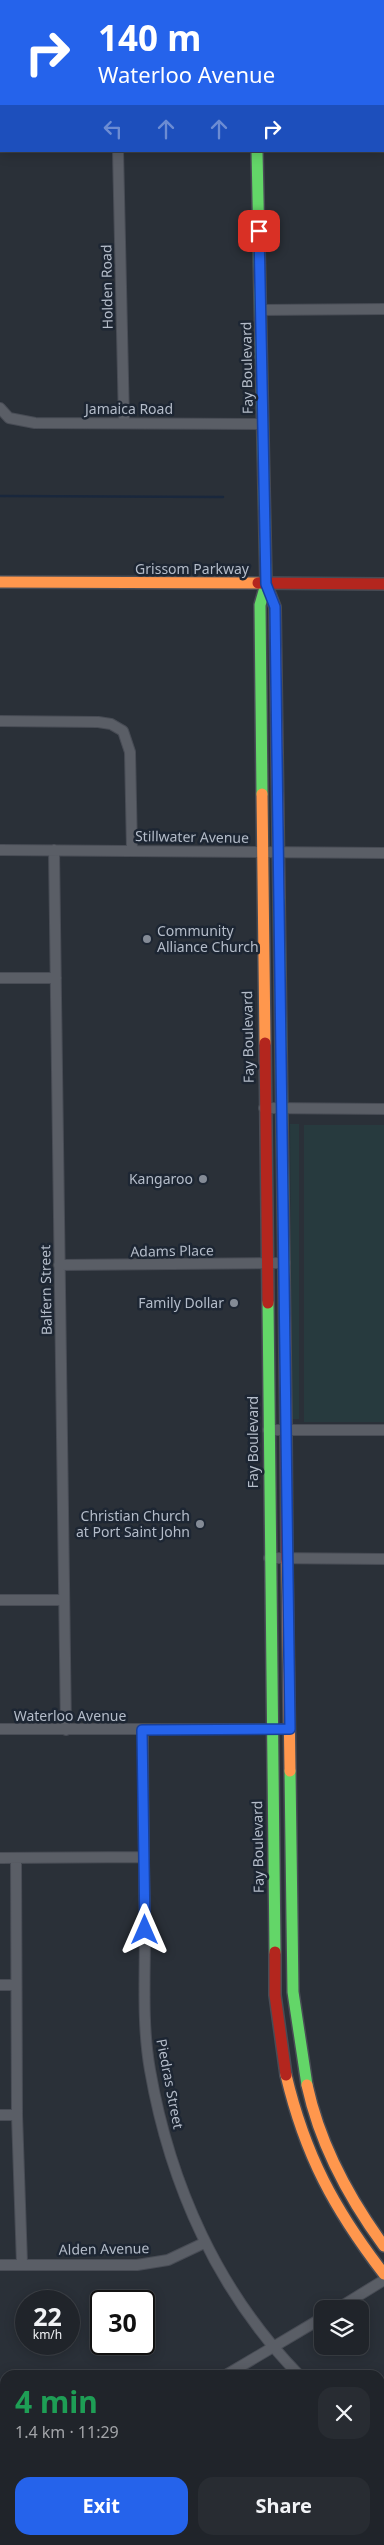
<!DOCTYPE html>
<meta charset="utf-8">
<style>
body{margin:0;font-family:"Noto Sans",sans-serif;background:#282c32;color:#f1f3f6;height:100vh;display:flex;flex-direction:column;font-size:19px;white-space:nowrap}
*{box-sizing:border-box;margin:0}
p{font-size:16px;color:#a2a4a8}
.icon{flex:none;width:28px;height:28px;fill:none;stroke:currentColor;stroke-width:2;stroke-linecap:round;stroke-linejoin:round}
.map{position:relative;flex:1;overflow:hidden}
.drawer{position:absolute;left:0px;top:2370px;width:385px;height:175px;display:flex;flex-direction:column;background:#20242a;border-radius:15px 15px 0 0;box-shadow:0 2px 12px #0003,0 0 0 1px #3d4147}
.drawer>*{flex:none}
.banner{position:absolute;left:0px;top:0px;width:385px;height:152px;box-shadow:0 2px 12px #0003,0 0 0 1px #3d4147;background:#2563eb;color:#fff;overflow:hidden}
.buttons{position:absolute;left:314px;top:2300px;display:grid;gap:10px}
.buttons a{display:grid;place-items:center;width:55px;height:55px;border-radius:10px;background:#20242a;box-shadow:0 2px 12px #0003,0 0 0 1px #3d4147;font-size:25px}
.speed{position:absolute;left:15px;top:2290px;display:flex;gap:10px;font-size:25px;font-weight:700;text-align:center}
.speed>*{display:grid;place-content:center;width:65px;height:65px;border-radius:50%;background:#20242a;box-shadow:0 2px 12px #0003,0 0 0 1px #3d4147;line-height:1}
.speed small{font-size:12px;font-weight:400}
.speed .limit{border:2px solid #111;border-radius:8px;background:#fff;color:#111}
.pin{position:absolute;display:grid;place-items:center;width:42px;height:42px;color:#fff;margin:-21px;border-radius:10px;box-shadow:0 2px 8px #0006}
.me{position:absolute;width:55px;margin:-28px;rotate:0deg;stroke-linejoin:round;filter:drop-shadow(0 0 4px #0008)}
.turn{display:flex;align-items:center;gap:18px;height:105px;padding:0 15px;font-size:22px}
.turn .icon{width:65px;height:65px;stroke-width:2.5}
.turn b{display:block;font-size:35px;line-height:42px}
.lanes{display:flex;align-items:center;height:48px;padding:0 15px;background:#0003;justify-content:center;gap:25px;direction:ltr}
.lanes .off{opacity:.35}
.round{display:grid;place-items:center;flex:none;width:52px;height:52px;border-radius:15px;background:#282c32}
.summary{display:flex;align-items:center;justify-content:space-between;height:85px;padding:0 15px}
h1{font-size:30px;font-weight:700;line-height:38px;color:#1e9e55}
.cta{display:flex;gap:10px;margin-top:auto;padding:10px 15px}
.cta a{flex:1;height:58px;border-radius:15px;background:#2563eb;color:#fff;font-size:20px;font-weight:700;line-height:58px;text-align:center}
.cta a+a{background:#282c32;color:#f1f3f6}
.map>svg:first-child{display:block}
</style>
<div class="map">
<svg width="384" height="2545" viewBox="0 0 384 2545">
<rect width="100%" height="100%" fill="#2a3038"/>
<path fill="#273a3e" d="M290,1124H299V1419H292Z
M304,1125H384V1422H304Z"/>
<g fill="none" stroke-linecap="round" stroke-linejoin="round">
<path stroke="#19273c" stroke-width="2.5" d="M0,496L223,497"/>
<defs>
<path id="street" d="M114,0V1
M118,151L124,422
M261,310L384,309
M0,408L9,418L35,423L263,424
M0,721L98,722L111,724L123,731L130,752L132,850
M0,850L384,853
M54,850L66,1730
M0,978H56
M264,1108L384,1109
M59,1265L285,1263
M268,1430H384
M269,1558L384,1559
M0,1600H63
M0,1729H290
M143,1730C143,1797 144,1864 145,1931C145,1977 142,2025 150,2070C170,2185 218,2292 299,2375
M0,1858L144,1857
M16,1858L17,2115L22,2264
M0,1985H16
M0,2115H17
M0,2265H137L168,2260L204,2243
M337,2309L384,2280
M226,2375L322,2318
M0,2393H5
M380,2447L384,2450
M13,2540V2545
M269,2540L280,2545"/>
<path id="fast" d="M253,0V1
M257,151L266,584L260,605L262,794
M279,898L284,1272
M268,1303L275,1952
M290,1771L293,1992L307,2085"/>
<path id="slow" d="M0,582L258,583
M266,584L275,607L279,898
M262,794L265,1043
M284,1272L286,1434
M287,1562L290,1771
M286,2075C305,2155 334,2209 384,2274
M307,2085C320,2145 348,2197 384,2246"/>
<path id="jam" d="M258,583L384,584
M265,1043L268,1303
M286,1434L287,1562
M275,1952V1995L286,2075"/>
</defs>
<use href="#street" stroke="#484c55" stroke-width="12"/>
<use href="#fast" stroke="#484c55" stroke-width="14"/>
<use href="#slow" stroke="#484c55" stroke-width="14"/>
<use href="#jam" stroke="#484c55" stroke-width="14"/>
<use href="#street" stroke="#5a5e66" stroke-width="10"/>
<use href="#fast" stroke="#63d668" stroke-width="11"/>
<use href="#slow" stroke="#ff974d" stroke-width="11"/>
<use href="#jam" stroke="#b3261e" stroke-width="11"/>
</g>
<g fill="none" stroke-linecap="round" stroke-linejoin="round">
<defs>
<path id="route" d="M145,1930L142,1730L290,1729L275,607L266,584L259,231"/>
</defs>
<use href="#route" stroke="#184099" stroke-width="12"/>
<use href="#route" stroke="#2563eb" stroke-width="9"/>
</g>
<g fill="#848b96" stroke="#1d2633" stroke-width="2">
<circle cx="147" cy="939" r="5"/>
<circle cx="203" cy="1179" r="5"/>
<circle cx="234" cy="1303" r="5"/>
<circle cx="200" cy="1524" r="5"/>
</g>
<g text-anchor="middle" stroke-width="5" stroke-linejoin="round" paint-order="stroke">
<g font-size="14" fill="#b4bcc9" stroke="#1d2633">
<text transform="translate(107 287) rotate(-91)" y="5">Holden Road</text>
<text transform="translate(247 368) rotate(-91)" y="5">Fay Boulevard</text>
<text x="129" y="414">Jamaica Road</text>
<text x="192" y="574">Grissom Parkway</text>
<text transform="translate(192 837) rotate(1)" y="5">Stillwater Avenue</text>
<text transform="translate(248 1037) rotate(-91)" y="5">Fay Boulevard</text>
<text transform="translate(172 1251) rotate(-1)" y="5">Adams Place</text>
<text transform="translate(46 1290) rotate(-91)" y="5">Balfern Street</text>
<text transform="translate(253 1442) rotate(-90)" y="5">Fay Boulevard</text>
<text x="70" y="1721">Waterloo Avenue</text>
<text transform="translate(258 1847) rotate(-91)" y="5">Fay Boulevard</text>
<text transform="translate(170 2084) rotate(79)" y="5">Piedras Street</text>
<text transform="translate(104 2249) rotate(-1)" y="5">Alden Avenue</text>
</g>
<g font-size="14" fill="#b4bcc9" stroke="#1d2633" text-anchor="end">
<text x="157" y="936" text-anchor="start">Community<tspan x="157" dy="16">Alliance Church</tspan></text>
<text x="193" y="1184">Kangaroo</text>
<text x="224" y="1308">Family Dollar</text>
<text x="190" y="1521">Christian Church<tspan x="190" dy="16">at Port Saint John</tspan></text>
</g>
</g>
</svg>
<div class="buttons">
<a><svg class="icon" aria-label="layers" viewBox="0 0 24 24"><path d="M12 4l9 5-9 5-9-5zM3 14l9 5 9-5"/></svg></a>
</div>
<div class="speed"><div>22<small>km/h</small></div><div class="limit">30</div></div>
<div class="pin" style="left:259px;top:231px;background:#d93025"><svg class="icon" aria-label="arrive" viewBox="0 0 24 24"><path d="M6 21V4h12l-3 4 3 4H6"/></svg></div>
<svg class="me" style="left:145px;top:1930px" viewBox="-20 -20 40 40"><path d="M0-17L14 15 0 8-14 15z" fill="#2563eb" stroke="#fff" stroke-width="4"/></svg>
<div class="banner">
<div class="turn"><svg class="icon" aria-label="right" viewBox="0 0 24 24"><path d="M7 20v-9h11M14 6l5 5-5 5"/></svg><div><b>140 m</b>Waterloo Avenue</div></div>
<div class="lanes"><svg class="icon off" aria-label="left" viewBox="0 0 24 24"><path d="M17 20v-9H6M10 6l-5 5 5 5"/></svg><svg class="icon off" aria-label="ahead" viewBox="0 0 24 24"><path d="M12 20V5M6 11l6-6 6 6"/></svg><svg class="icon off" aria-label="ahead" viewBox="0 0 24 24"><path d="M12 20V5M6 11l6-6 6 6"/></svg><svg class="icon" aria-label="right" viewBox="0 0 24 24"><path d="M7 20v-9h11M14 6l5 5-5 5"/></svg></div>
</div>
<section class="drawer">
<div class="summary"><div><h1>4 min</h1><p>1.4 km · 11:29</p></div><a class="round"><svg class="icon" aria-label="close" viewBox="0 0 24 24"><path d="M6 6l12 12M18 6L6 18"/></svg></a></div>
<div class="cta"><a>Exit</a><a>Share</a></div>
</section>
</div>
